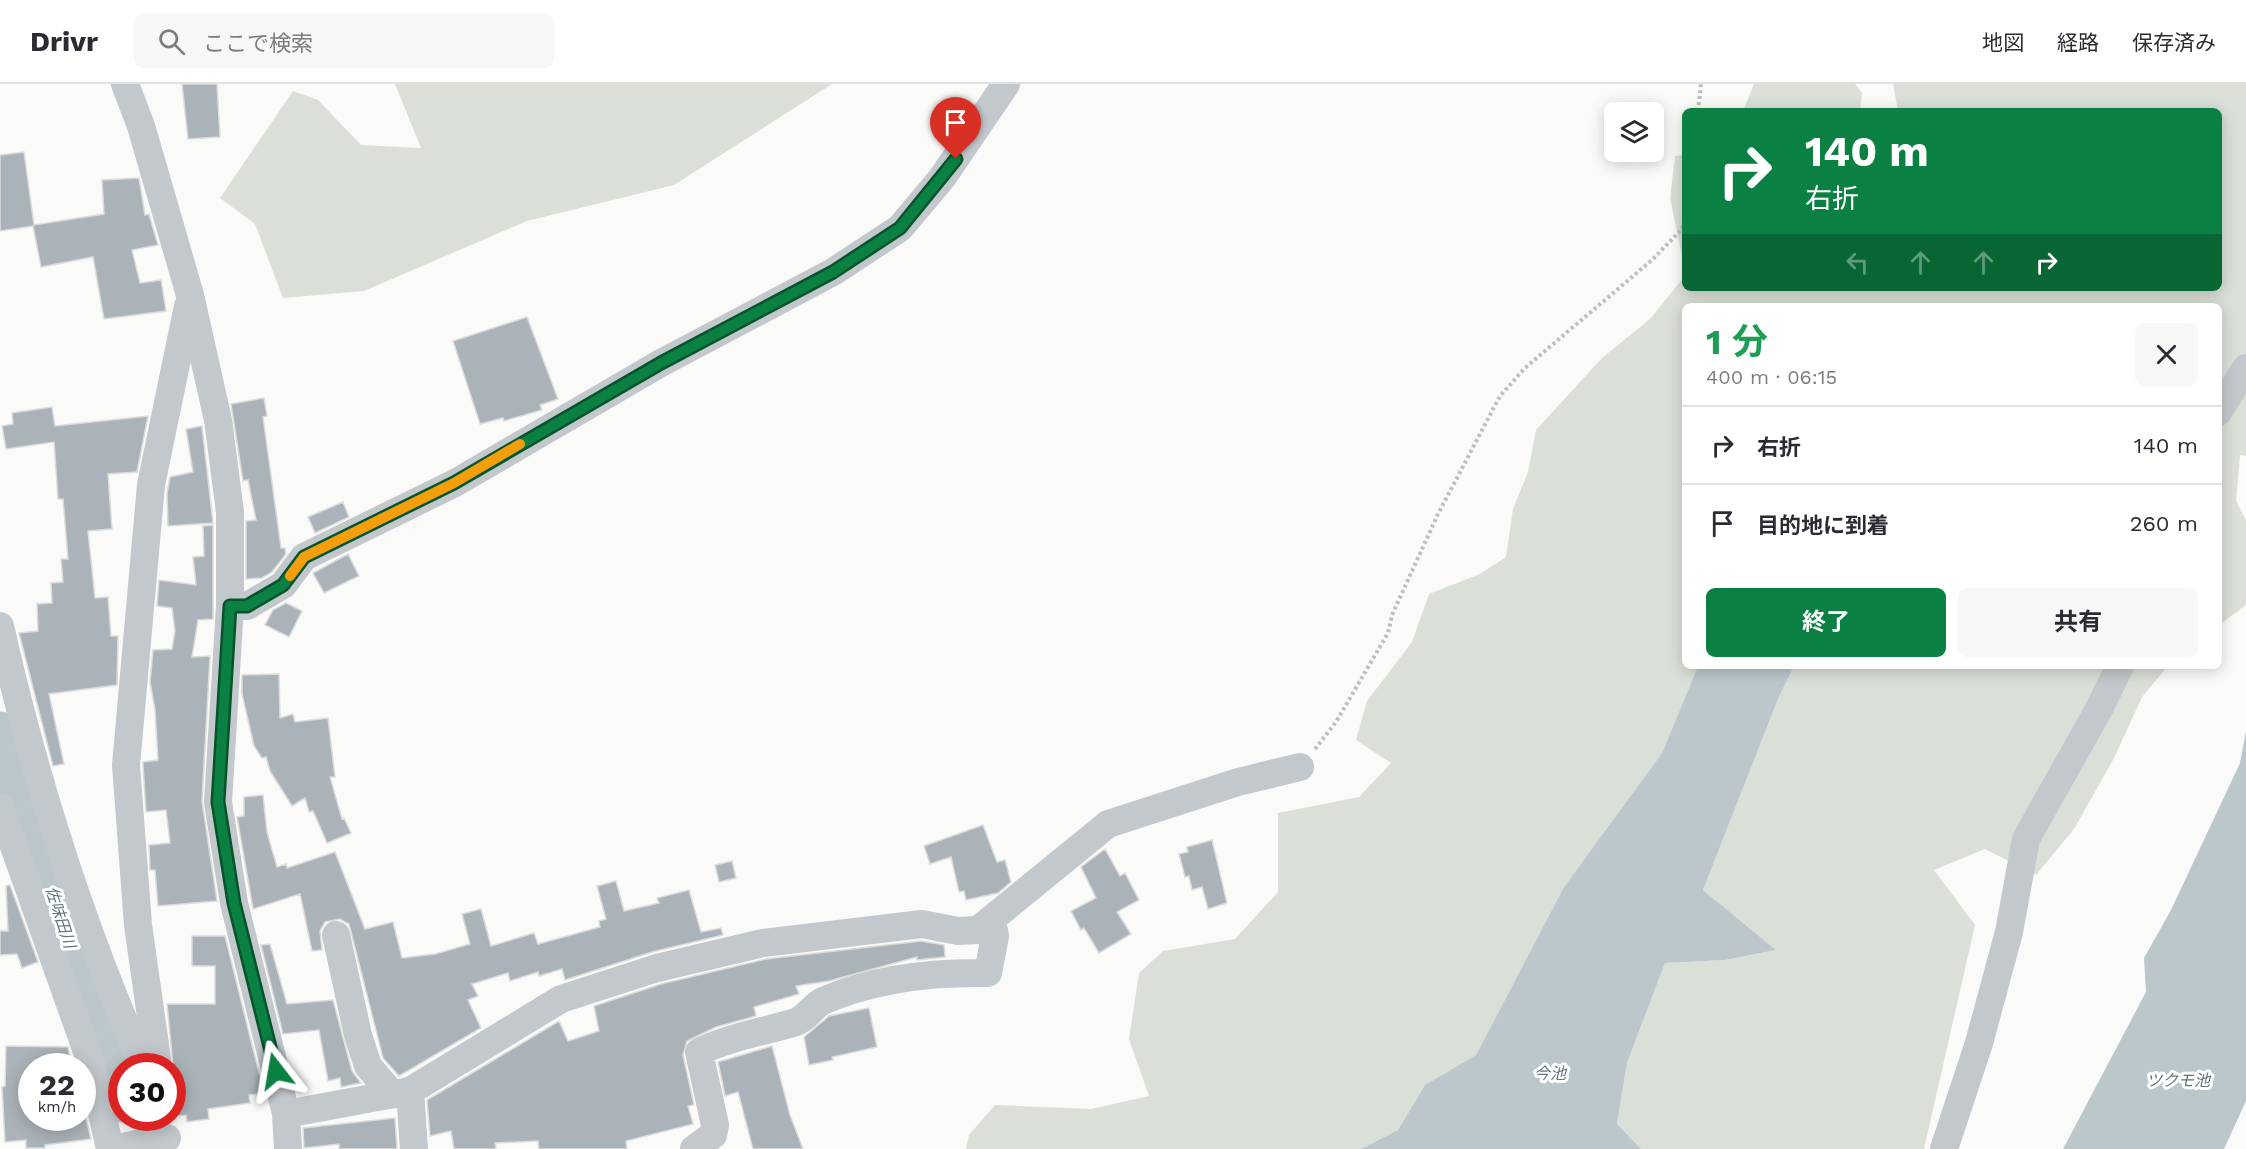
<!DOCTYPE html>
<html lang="ja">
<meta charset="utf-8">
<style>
body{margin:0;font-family:"Work Sans","Noto Sans JP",sans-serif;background:#f7f7f7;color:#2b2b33;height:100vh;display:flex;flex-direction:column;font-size:22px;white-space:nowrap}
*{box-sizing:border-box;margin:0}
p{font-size:20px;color:#7c7c81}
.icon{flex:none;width:33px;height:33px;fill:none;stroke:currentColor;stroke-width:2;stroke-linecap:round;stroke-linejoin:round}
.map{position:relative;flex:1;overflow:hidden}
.sheet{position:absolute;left:1682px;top:219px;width:540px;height:366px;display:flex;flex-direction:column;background:#fff;border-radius:9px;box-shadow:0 3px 15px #0003}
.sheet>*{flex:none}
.hud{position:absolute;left:1682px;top:24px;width:540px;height:183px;border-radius:9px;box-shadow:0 3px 15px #0003;background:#0b8043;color:#fff;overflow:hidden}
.controls{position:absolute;left:1604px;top:18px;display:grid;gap:12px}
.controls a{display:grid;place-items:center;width:60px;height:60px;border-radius:9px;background:#fff;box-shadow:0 3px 15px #0003;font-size:30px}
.speed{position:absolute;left:18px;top:969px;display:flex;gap:12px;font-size:30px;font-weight:700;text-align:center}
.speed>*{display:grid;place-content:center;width:78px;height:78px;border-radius:50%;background:#fff;box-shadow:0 3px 15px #0003;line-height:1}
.speed small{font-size:15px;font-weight:400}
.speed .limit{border:9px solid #d22;background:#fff;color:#111}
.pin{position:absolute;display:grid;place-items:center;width:51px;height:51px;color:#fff;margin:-62px -26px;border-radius:50% 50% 50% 0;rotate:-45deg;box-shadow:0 0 6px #0007}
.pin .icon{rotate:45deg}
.me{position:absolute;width:66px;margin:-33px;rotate:346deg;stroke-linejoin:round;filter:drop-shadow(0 0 4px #0008)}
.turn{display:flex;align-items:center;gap:21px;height:126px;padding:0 24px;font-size:27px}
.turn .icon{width:78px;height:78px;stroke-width:2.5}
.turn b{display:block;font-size:42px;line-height:51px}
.lanes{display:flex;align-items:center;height:57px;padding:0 24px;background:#0003;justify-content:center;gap:30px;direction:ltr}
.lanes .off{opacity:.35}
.round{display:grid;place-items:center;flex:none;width:63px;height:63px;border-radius:9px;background:#f7f7f7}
.head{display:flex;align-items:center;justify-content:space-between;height:102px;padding:0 24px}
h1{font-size:36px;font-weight:700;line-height:45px;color:#1e9e55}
.action{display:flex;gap:12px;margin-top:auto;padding:12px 24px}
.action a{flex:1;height:69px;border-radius:9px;background:#0b8043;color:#fff;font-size:24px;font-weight:700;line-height:69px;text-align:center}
.action a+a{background:#f7f7f7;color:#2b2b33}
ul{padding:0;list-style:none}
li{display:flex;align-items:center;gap:18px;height:78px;padding:0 24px;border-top:2px solid #e1e1e2}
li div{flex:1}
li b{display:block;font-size:22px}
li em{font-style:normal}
header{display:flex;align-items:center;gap:36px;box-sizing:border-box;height:84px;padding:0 30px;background:#fff;border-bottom:2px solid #e1e1e2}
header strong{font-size:28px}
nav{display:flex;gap:33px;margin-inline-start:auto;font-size:21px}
.search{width:420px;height:54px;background:#f7f7f7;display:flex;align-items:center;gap:15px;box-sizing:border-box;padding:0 21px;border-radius:9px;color:#7c7c81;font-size:22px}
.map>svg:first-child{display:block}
</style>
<header>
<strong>Drivr</strong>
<div class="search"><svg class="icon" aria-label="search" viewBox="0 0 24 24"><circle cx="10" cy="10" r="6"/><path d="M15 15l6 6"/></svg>ここで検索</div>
<nav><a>地図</a><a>経路</a><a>保存済み</a></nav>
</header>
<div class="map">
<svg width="2246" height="1065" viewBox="0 0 2246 1065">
<rect width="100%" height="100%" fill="#fafaf8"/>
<path fill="#dadfd7" d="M395,0H832L674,101L527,137L364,207L283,214L255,140L220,114L293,7L318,16L361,61L421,64Z
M1754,0H1855L1862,9L1860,27H1743Z
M1893,0H2246V372L2240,371L2236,417L2246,436V521L2219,541L2218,222H1684V582H1698L1662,669L1564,803L1476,971L1425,1001L1398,1046L1361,1065H966L969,1051L995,1021L1091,1025L1149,1012L1129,955L1139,889L1163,867L1235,855L1278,808V729L1359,713L1391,679L1356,656L1367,617L1412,558L1429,510L1480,490L1506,473L1513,425L1528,388L1536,346L1602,274L1650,235L1684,193V204H2218V27H1898Z
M1684,71V181L1670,114L1675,72Z
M1794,582H2168L2142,613L2114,674L2074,745L2036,791L1985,765L1934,786L1975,841L1924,1065H1641L1617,1040L1627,979L1665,879L1725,876L1776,866L1703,806L1778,615Z"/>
<path fill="#bbc7cb" d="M1698,582H1794L1778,615L1703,806L1776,866L1725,876L1665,879L1627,979L1617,1040L1641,1065H1361L1398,1046L1425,1001L1476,971L1564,803L1662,669Z
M2246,647V1017L2224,1065H2063L2146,908L2144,874L2171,826L2240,679Z"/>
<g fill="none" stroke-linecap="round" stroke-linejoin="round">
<path stroke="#bbc7cb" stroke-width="39" d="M0,647L122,1019"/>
</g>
<path fill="#aab3b9" stroke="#dcdcda" stroke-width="1.5" d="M182,0H217L220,53L188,55Z
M24,68L34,141L104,130L102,96L139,94L145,131L149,130L158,161L132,166L140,199L161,196L166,227L104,235L93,173L41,183L33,142L0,147V71Z
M527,233L558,315L540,321L542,326L504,337L503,334L480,340L453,257Z
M264,314L267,332L263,333L281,464H285L286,470L272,488L262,494L246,495V437L256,436L248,396L243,397L231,320Z
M52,323L55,342L148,332L137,388L108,390L112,445L88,447L95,514L108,513L111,552H118L117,601L49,610L64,680L53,682L19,549L38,547L37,520L52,519L51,499L63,498L61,475H68L63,415H58L54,358L6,365L2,342L13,340L12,329Z
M202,342L213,439L168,442L167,410L170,393L193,388L186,345Z
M343,418L349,433L315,449L308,433Z
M213,441V535L198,536L192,573L210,572L202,717L217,817L158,822L155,786H150L149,761L170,759L166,726L146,728L143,681V678L158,676L155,626L150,598L153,566L172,565L175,547L172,524L157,522L159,496L196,501L193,473L204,472L203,442Z
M348,470L359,492L324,509L313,489Z
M286,519L302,527L289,553L265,541L273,526Z
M279,590L280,634L293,630L295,638L328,634L335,693H330L342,735L344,734L351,749L327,759L313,727L309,728L305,714L292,722L270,687L266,673L262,674L254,662L242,610V591Z
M263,711L267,748L277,783L286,780L287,784L335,768L365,845L393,838L402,874L435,870L470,860L462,830L481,825L491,862L534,849L538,860L600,843L599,837L606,835L597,802L616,797L624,827L659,819L657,814L689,806L701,848L721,844L723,851L652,868L565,896L562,885L539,892L538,888L510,897L508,889L472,900L478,912L468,916L481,944L399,992L383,974L349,840L340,835L325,838L320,847L322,866L312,867L300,810L253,825L237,733L244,732V713Z
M983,741L997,778L1005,776L1011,798L998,809L966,816L964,807L959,808L951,773L930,780L924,762Z
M1212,756L1227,819L1208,825L1202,803L1192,806L1189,792L1185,793L1179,770L1188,768L1187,763Z
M1105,765L1120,792L1125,789L1139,816L1117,828L1131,850L1099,869L1084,844L1081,846L1071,827L1096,814L1081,783Z
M732,777L736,794L719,798L715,781Z
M10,801L38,878L22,884L17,870L0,871V847H8L6,802Z
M192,852H225L264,1009L249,1011L250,1019L208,1025L209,1035L187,1038L186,1031L178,1032L167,920H215V882H192Z
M921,857L944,861L945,873L917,876V873L829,897L796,902L799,910L754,923L756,932L716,943L687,957L683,971L694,1021L688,1022L693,1040L626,1057L627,1065H539L538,1057L495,1059L496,1065H454L451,1047L430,1052L427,1016L559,937L568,957L599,947L594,922L661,900L766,875Z
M270,860L287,920L333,916L352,987L361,999L341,1003L340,994L328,997L319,946L283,950L261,861Z
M869,924L877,963L832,973L833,976L809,981L804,953L829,932Z
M6,962L68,963L71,982H32V1034H86L91,1055L45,1061V1064H26V1056L5,1058L2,1003L5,1002Z
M772,962L790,1031L803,1065H753L738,1008L725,1012L718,978Z
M395,1034L397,1065H339V1060L304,1064L303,1044Z"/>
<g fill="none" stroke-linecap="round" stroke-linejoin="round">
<path stroke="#bbbfc2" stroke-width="4" stroke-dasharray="3 3" stroke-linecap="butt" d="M1698,27L1701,0
M1315,665L1336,638L1388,549L1392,531L1438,430L1500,312L1525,284L1652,176L1682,145L1684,137"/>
<path stroke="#c3c8cc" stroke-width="28" d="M125,0L141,42L190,211L218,336L230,428V522L218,718L234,819L286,1030L288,1065
M2218,328L2246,284
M230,522H247L283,501L304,473L455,399L661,279L833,188L900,144L942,94L1006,0
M0,542C34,693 81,841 143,982
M0,723L90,976L110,1065
M336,851L358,951L368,982L392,1010
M158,982L138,841L126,681L151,401L188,222
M410,1007L414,1065
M286,1030L410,1007L561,915L657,884L763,859L922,840L958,847L978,846L1108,740L1238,698L1300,683
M112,1065L167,1054
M694,1065L713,1051L715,1041L699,968C729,953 763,948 796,938C807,934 814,920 825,916C876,894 934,888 988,889L995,852L992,837
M1944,1065L1979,959L2009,848L2026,755L2099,625L2120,582"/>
</g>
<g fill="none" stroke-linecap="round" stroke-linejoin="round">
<defs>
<path id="route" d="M276,987L234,819L218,718L230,522H247L283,501L304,473L454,399L661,279L833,188L900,144L956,75"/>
</defs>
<use href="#route" stroke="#07532c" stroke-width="15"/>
<use href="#route" stroke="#0b8043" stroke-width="10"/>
<path stroke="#f59e0b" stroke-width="10" d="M290,492L304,473L454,399L520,360"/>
</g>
<g text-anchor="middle" stroke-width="6" stroke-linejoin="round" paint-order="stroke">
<g font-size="16" font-style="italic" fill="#60757c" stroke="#fff">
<text transform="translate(61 833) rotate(72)" y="6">佐味田川</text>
<text x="1550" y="995">今池</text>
<text x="2178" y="1002">ツクモ池</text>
</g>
</g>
</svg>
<div class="controls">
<a><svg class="icon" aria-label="layers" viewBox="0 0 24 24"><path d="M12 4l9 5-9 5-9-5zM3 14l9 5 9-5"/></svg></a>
</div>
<div class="speed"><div>22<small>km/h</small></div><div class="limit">30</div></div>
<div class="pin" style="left:956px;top:75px;background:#d93025"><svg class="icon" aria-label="arrive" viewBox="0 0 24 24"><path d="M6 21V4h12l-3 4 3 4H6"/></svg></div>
<svg class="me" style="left:276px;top:987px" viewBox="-20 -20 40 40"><path d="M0-17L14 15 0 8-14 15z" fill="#0b8043" stroke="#fff" stroke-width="4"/></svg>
<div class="hud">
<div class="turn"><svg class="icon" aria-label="right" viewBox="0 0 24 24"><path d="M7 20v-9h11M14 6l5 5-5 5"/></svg><div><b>140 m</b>右折</div></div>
<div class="lanes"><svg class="icon off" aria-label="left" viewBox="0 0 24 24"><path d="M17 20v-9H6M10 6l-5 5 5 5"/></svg><svg class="icon off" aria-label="ahead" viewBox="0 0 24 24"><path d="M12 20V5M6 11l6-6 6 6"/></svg><svg class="icon off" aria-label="ahead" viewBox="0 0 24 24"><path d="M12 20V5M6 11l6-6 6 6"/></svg><svg class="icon" aria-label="right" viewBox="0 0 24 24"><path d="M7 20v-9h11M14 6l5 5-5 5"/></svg></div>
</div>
<section class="sheet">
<div class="head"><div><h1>1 分</h1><p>400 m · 06:15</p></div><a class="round"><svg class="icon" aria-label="close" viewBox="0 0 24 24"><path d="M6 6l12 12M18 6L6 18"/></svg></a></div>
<ul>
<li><svg class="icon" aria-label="right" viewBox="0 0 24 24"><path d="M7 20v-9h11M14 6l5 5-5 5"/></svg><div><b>右折</b></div><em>140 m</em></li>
<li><svg class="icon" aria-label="arrive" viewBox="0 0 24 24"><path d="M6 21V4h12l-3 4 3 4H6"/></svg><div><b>目的地に到着</b></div><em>260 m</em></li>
</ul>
<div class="action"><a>終了</a><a>共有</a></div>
</section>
</div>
